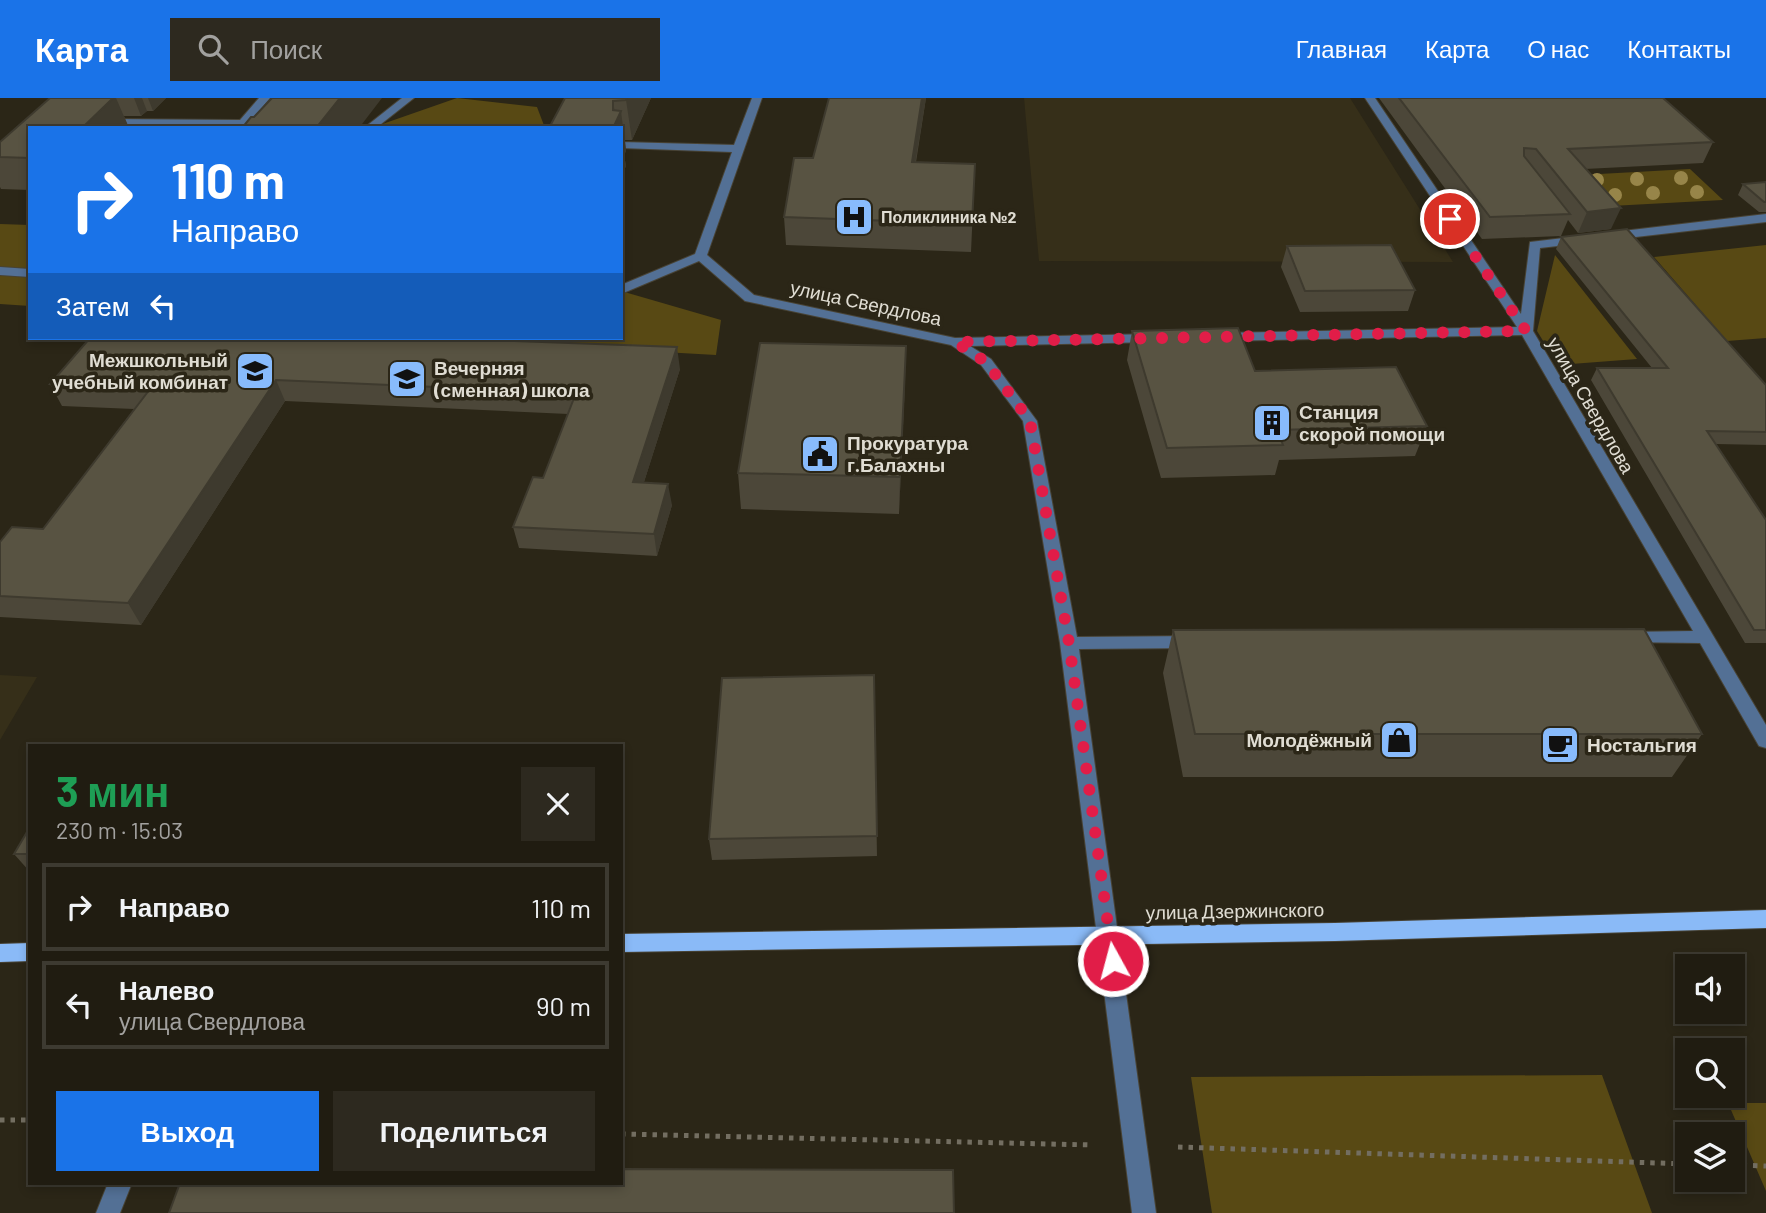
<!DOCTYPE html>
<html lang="ru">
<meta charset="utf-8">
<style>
body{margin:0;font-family:Barlow,sans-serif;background:#2d291f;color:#f1f3f6;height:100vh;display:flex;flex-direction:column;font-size:26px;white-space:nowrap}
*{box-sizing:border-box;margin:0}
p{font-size:23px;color:#a2a19f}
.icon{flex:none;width:38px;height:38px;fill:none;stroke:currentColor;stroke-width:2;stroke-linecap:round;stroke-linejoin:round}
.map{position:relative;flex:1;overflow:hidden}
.sheet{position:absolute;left:28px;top:646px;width:595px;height:441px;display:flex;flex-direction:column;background:#201c11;border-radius:0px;box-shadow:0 4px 10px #0003,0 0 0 2px #3d3a31}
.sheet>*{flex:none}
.banner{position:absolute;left:28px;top:28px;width:595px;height:214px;border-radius:0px;box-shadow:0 4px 10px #0003,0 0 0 2px #3d3a31;background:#1a73e8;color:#fff;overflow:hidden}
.controls{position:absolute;left:1675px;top:856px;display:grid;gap:14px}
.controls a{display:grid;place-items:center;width:70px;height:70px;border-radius:0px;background:#201c11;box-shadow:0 4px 10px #0003,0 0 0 2px #3d3a31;font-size:35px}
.pin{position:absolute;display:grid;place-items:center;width:60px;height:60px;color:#fff;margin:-30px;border:4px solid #fff;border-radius:50%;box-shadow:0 2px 7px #0007}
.me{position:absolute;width:77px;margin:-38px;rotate:353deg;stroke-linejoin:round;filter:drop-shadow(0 0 5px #0008)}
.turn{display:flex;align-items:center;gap:24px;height:147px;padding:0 28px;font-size:32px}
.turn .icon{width:91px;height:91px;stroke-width:2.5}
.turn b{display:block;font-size:49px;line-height:60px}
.then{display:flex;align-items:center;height:66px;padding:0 28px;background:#0003;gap:14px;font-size:26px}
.round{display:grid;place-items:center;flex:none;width:74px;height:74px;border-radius:0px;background:#2d291f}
.overview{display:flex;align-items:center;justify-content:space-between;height:119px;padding:0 28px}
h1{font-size:42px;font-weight:700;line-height:52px;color:#1e9e55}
.button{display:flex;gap:14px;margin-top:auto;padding:14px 28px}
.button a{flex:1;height:80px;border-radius:0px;background:#1a73e8;color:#fff;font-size:28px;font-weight:700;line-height:80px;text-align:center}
.button a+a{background:#2d291f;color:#f1f3f6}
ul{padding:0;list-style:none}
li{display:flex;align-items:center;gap:21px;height:88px;margin:0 14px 10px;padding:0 14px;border:4px solid #3d3a31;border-radius:0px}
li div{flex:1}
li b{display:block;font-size:26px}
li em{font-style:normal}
header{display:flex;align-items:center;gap:42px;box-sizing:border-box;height:98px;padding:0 35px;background:#1a73e8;color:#fff}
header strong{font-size:33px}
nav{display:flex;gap:38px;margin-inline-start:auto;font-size:24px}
.search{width:490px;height:63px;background:#2d291f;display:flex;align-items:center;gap:18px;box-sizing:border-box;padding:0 24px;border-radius:0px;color:#a2a19f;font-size:26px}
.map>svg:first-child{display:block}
</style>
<header>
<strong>Карта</strong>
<div class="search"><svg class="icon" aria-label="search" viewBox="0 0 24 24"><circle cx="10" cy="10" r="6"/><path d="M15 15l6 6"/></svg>Поиск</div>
<nav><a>Главная</a><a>Карта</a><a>О нас</a><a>Контакты</a></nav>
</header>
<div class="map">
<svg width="1766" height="1115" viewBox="0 0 1766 1115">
<rect width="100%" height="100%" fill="#2b2617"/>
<path fill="#362f19" d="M1024,0H1350L1453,164L1039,163Z
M0,577L37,579L0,642Z"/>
<path fill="#584914" d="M457,0L537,9L545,30H371Z
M1690,71L1723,102L1592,109L1563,78Z
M0,126L30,127V208L0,206Z
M1766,147V240L1727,243L1654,159Z
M1555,157L1637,261L1558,267L1537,233Z
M621,193L721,222L716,257L414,240H621Z
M1602,977L1652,1115H1212L1191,979Z
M1728,1005H1766V1093Z"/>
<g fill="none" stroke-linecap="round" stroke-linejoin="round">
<defs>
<path id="minor" d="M259,0H270L244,30L105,27L100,24L105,21L240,22Z
M402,0H414L376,30H364Z
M752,0H762L707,157L754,197L955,240L1154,236L1161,240L1154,244L970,248L991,261L1037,323L1077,539L1195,538L1204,544L1195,550L1079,551L1156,1115H1132L1060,545L1023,323L981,267L951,247L745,203L699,163L621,196V187L695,156L732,54L621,50V44L734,47Z
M1365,0H1375L1521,216L1530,144L1766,116V124L1540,150L1533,233L1766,627V650L1759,648L1700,545L1619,544L1616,540L1625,534L1693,533L1522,237L1217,243L1210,239L1217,235L1517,229Z
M0,169L30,171V179L0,177Z
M108,1085H132L120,1115H96Z"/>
<path id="major" d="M1766,812V830L1335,843L621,854V836L1335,825Z
M30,845V863L0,864V846Z"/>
</defs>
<use href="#minor" stroke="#484335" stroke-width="2"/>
<use href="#major" stroke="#484335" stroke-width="2"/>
<path stroke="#736e61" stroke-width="5" stroke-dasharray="4.5 6" stroke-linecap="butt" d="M0,1022H30
M621,1036L1093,1047
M1178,1049L1687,1066
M1732,1067L1766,1068"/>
<use href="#minor" fill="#537095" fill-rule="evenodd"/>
<use href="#major" fill="#8abaf7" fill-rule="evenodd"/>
</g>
<g fill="#978549">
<circle cx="1681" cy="80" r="7"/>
<circle cx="1637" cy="81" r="7"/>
<circle cx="1597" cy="82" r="7"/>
<circle cx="1697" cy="94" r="7"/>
<circle cx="1653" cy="95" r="7"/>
<circle cx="1615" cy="97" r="7"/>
</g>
<path fill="#4c4739" d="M50,0H166L153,13H147L141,18H124L129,30H30V92L1,91L0,89V44Z
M565,0H651L632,42H625L626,53L624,57L626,68L621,79V30Z
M829,0H926L916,64L975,66L971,154L786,147L784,119L813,60Z
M1379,0H1663L1713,44L1703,65L1585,71L1611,131L1578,135L1568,122L1561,138L1482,141Z
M1766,84V114H1759L1738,97L1743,86Z
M1561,139L1766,287V347L1716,346L1766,422V545H1745L1591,282L1597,270H1652L1556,151Z
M1287,148L1415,192L1408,213L1300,214L1281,169Z
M1132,233L1427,328L1415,358L1279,362L1275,377L1161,380L1127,262Z
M680,271L644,384L672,407L657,458L519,450L513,429L543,380L568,316L285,303L141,527L0,519V444L43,431L134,311L62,308L50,286Z
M905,284L899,416L741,411L738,375Z
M1173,532L1702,636L1672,679H1183L1163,575Z
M874,577L877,758L712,762L709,741Z
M30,729V774L14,756Z"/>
<path fill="#3e3a2e" d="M113,0H116L129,30H82Z
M134,0H142L147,13L141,18Z
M148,0H166L153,13Z
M340,0H382L359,30H316Z
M627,0H651L632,42L626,2Z
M922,0H926L911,91L912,64Z
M613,3L616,22L621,13L626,53L624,57L626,68L621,79V30H614Z
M1621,110L1611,131L1578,135L1587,114Z
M906,248L905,284L899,416L900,379Z
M677,249L680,271L637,406L633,384Z
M276,282L285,303L141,527L128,505Z
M668,386L672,407L657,458L654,436Z"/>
<path fill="#585342" stroke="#3e3a2e" stroke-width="2" d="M50,0H113L82,30H30V60L0,59V44Z
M272,0H340L316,30H242L251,19H254Z
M565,0H627L626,2L613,3V12L621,13L614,28H620L619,30H549Z
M829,0H922L912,64L975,66L972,126L784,119L794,60H813Z
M1399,0H1663L1713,44L1568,51L1621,110L1587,114L1536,51L1524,50V58L1570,116L1490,119Z
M1766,84V104H1764L1743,86Z
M1627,131L1766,287V334L1707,333L1766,422V532H1754L1597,270H1668L1561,139Z
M1391,147L1415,192L1305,193L1287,148Z
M1238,230L1255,273L1396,269L1427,328L1277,332L1283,347L1167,350L1132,233Z
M90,240H434L677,249L633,384L668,386L654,436L513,429L533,379L543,380L576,295L276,282L128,505L0,498V444L12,429L43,431L150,291L50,286Z
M760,245L906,248L900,379L738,375Z
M1644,531L1702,636H1195L1173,532Z
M874,577L877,738L709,741L722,580Z
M30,729V756H14Z
M621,1071L953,1072L954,1115H169L180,1085H621Z"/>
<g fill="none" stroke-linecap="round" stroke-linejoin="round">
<path stroke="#e11d48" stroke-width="12" stroke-dasharray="0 21.6" d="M1113,863L1069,545L1030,323L986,264L955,244L1526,233L1450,121"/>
</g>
<defs>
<symbol id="hospital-square" viewBox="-11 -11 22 22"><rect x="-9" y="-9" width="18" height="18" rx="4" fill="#88bbfc" stroke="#2b2617"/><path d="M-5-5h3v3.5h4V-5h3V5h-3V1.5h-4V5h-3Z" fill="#111"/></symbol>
<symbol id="school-square" viewBox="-11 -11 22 22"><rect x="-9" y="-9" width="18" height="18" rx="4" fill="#88bbfc" stroke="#2b2617"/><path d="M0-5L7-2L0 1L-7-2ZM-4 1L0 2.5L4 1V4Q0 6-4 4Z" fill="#111"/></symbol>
<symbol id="building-square" viewBox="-11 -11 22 22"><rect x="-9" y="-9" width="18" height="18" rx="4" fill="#88bbfc" stroke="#2b2617"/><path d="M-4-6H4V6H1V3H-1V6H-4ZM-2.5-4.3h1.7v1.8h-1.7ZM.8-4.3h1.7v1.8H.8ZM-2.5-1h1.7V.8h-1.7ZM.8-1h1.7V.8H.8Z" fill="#111"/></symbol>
<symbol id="civic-square" viewBox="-11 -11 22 22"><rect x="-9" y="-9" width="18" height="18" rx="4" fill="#88bbfc" stroke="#2b2617"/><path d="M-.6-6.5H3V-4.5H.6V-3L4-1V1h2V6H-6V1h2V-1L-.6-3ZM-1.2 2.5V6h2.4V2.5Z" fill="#111"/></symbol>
<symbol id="shop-square" viewBox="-11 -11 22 22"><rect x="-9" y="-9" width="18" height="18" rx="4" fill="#88bbfc" stroke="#2b2617"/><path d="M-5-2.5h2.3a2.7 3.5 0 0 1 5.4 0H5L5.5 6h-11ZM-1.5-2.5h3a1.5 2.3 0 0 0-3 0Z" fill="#111"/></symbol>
<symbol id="cafe-square" viewBox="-11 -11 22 22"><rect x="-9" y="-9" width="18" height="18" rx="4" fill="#88bbfc" stroke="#2b2617"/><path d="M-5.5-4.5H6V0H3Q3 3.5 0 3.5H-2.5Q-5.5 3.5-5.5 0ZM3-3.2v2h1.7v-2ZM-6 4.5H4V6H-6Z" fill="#111"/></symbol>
</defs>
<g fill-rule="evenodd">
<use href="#hospital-square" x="832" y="97" width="44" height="44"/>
<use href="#school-square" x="233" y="251" width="44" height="44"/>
<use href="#school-square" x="385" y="259" width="44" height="44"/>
<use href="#building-square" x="1250" y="303" width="44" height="44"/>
<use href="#civic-square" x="798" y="334" width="44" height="44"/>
<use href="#shop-square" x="1377" y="620" width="44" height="44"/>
<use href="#cafe-square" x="1538" y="625" width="44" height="44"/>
</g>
<g text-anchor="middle" stroke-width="7" stroke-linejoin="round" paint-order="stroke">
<g font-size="16" font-weight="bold" fill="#e0ddd3" stroke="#2b2617" text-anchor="start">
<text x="881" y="125">Поликлиника №2</text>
</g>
<g font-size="19" fill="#e0ddd3" stroke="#2b2617">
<text transform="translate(866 205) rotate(12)" y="7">улица Свердлова</text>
<text transform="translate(1591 307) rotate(60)" y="7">улица Свердлова</text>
<text transform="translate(1235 813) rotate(-1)" y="7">улица Дзержинского</text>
</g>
<g font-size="19" font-weight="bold" fill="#e0ddd3" stroke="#2b2617" text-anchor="start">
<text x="228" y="269" text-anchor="end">Межшкольный<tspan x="228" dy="22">учебный комбинат</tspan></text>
<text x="434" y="277">Вечерняя<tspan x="434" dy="22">(сменная) школа</tspan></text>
<text x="1299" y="321">Станция<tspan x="1299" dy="22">скорой помощи</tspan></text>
<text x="847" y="352">Прокуратура<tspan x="847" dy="22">г.Балахны</tspan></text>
<text x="1372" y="649" text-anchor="end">Молодёжный</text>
<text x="1587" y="654">Ностальгия</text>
</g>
</g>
</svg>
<div class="controls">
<a><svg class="icon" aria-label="sound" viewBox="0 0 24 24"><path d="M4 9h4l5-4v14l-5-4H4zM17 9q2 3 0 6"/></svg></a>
<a><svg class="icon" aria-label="search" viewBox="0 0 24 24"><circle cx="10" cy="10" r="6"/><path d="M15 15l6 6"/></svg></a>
<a><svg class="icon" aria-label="layers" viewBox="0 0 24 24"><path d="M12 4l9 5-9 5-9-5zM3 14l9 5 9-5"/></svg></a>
</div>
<div class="pin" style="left:1450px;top:121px;background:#d93025"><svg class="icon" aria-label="arrive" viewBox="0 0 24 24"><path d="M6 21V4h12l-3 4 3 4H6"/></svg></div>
<svg class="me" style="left:1113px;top:863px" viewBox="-20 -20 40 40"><circle r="17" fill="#e11d48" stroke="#fff" stroke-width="3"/><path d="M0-11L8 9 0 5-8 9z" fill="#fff"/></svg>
<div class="banner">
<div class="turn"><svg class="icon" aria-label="right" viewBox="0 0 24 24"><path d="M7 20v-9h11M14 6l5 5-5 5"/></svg><div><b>110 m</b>Направо</div></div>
<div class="then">Затем<svg class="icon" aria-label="left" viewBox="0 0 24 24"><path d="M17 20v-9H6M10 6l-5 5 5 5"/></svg></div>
</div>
<section class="sheet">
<div class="overview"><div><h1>3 мин</h1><p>230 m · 15:03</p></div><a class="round"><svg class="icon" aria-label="close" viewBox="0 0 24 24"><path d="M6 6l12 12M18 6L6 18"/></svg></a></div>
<ul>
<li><svg class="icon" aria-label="right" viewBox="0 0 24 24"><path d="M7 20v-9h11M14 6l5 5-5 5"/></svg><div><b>Направо</b></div><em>110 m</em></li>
<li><svg class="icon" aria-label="left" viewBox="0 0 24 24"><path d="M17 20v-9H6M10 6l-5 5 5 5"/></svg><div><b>Налево</b><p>улица Свердлова</p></div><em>90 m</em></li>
</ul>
<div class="button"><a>Выход</a><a>Поделиться</a></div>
</section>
</div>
